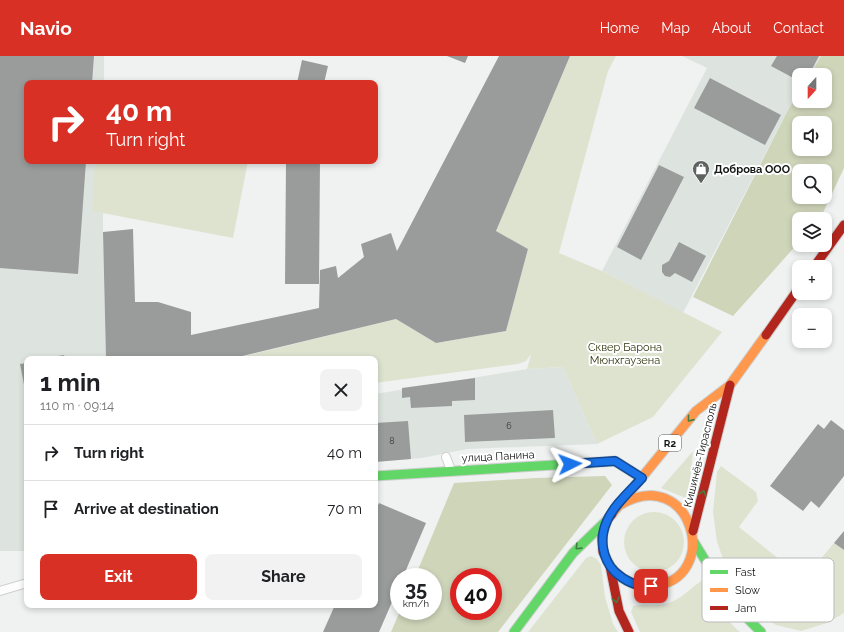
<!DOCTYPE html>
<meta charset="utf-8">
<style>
body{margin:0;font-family:Raleway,sans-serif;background:#f2f2f2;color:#202124;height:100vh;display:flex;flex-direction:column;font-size:15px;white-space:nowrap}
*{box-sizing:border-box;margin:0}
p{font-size:13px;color:#757577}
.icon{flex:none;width:22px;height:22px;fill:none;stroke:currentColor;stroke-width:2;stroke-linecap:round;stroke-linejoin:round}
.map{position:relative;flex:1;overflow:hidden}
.drawer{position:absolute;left:24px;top:300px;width:354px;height:252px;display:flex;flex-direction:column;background:#fff;border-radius:8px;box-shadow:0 2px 6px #0003}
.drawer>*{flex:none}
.banner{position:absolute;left:24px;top:24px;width:354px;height:84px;border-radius:8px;box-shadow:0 2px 6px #0003;background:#d93025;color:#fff;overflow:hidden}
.needle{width:26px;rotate:201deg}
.fabs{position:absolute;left:792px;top:12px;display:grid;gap:8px}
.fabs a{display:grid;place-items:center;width:40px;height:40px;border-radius:8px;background:#fff;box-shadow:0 2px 6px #0003;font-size:20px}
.speed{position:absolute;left:390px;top:512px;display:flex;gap:8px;font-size:20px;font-weight:700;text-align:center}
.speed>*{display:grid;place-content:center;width:52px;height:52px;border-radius:50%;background:#fff;box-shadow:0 2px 6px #0003;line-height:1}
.speed small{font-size:10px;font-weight:400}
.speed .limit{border:6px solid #d22;background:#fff;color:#111}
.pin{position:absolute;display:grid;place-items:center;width:34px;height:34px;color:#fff;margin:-17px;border-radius:8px;box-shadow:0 2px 6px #0006}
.me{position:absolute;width:44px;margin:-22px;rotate:87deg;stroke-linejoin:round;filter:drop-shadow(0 0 3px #0008)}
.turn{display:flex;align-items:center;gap:14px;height:84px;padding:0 16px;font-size:18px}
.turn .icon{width:52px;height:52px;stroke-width:2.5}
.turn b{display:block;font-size:28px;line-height:34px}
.round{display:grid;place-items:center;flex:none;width:42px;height:42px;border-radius:8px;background:#f2f2f2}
.overview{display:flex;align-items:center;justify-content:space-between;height:68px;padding:0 16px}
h1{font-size:24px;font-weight:700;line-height:30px}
.primary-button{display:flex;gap:8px;margin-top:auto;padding:8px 16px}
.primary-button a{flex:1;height:46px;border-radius:8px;background:#d93025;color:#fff;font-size:16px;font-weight:700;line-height:46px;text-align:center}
.primary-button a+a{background:#f2f2f2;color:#202124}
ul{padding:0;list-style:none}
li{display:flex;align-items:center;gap:12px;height:56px;padding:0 16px;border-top:1px solid #e0e0e0}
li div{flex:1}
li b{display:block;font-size:15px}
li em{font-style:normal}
header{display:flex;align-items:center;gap:24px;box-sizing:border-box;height:56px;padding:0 20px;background:#d93025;color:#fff}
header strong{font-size:19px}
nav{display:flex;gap:22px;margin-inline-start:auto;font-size:14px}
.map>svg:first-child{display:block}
</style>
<header>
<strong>Navio</strong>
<nav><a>Home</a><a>Map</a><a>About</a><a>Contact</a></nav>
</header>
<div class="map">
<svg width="844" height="576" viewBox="0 0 844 576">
<rect width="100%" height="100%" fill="#eff2f1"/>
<path fill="#dde4e0" d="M0,0H104V27H27V105H103V176L106,303H27V495H0Z
M682,0H821L810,19H799V36L788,54L683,257L602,215L707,12Z
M563,311L597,388L467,393L422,402L375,406V338L527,313Z"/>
<path fill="#dee3d0" d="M570,0H616L608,15L559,197L602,215L722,276L653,361L597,388L563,311L527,313L531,298L526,305L518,308L375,327V303H232L396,263L436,287L506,275L528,193L496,175Z
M95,105H248L233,182L92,155Z
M693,395L688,443L661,432Z
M721,410L756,436L758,445L739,471L804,523L834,487L844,494V557L827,567L801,575L776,569L753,554L734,533L717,486L713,456L717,416Z
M624 486a30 30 0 1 1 60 0a30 30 0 1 1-60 0Z
M591,500L597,503L601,509L605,541L613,568L618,576H528L586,502Z
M701,525C707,530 709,537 713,543C721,555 729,567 740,576H640L631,556L633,550C642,548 649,550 658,549C677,548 687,535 701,525Z"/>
<path fill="#cfd5b9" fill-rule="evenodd" d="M821,0H844V112L821,161L819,163H799V186L733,260L693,241L788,54L799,36V45H825V19H810ZM799,67H825V93H799ZM799,115H825V141H799Z
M605,420L612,429L498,576H391L400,555H433V521H415L454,427L536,422ZM459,521H493V555H459Z"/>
<path fill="#9a9c9b" d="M0,0H94L92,27H27V105H86L78,218L0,212Z
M447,0H468L465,7Z
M499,0H570L496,175L528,193L506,275L436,287L396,263L230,303H106L103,176L133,173L135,246H158L191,256V279L319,252L320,214L336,210L338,222L364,201L361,188L391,177L397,195Z
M777,0H819L809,19H799V25L771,10Z
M302,4L328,10L324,27H297Z
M710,22L781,59L765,89L694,52Z
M286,105H320L319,228H285Z
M659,109L684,121L641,204L617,191Z
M679,186L706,200L692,226L675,217L670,221L665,220L662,216V209L669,205Z
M64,299L65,303H47V302Z
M27,307V339H26L20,308Z
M475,322V344L452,345V350L411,352L410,341L402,342V332Z
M553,354L555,382L465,386L464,359Z
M831,364L844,374V420L819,452L811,445L803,455L770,430L818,368L824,373Z
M408,365L411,403L375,406V367Z
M379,447L426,467L403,521H399V530L379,576H323L335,549H375V456Z
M844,475V494L834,487Z"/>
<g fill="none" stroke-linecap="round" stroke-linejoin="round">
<defs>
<path id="lane" d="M446,401L451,414
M0,535L27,527"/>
<path id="fast" d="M375,420L571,408
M694,486L719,527L740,555L761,576
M514,576L573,497L607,464"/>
<path id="slow" d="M612,458L696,355L730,329L766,279
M610,510C621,524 634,531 652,530C724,524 692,406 620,449"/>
<path id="jam" d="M814,211L844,169
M766,279L799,232
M571,408L615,405L642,422
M612,458L607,464L602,480L603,496L610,510L619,555L629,576
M693,475L730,329"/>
</defs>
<use href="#lane" stroke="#cdcfce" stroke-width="10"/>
<use href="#fast" stroke="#cdcfce" stroke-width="11"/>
<use href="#slow" stroke="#cdcfce" stroke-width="11"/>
<use href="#jam" stroke="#cdcfce" stroke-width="11"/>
<use href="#lane" stroke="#fdfdfd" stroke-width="8"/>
<use href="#fast" stroke="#63d668" stroke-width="9"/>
<use href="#slow" stroke="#ff974d" stroke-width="9"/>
<use href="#jam" stroke="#b3261e" stroke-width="9"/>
</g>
<defs><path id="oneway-chevron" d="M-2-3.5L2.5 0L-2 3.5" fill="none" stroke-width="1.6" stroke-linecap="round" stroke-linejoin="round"/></defs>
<g stroke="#3f7f42">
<use href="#oneway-chevron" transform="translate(690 363) rotate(129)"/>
<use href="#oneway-chevron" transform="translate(703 437) rotate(-75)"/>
<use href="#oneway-chevron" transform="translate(578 491) rotate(136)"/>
<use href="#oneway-chevron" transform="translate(616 544) rotate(77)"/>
</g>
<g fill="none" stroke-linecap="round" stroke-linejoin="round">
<defs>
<path id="route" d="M570,408L615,405L642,422C631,434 613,450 607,465C599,482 602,503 615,516C626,526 637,531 651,530"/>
</defs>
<use href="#route" stroke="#114b97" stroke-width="10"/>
<use href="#route" stroke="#1a73e8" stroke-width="7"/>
</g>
<defs>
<symbol id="shop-pin" viewBox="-11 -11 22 30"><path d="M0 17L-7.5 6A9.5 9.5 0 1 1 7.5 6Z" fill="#606261" stroke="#fff"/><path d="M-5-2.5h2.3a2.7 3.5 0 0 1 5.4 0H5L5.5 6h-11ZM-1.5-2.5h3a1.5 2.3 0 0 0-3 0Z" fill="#fff"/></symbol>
</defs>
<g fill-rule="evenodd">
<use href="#shop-pin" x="691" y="103" width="20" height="27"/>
</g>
<g text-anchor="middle" stroke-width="4" stroke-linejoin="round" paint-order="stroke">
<g font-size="9" fill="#353736">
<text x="509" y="373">6</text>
<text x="392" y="388">8</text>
</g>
<rect fill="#fff" stroke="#5a5b5a" stroke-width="1" x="659" y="379" width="22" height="16" rx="3"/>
<g font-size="10" font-weight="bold" fill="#131514">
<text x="670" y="391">R2</text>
</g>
<g font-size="11" font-weight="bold" fill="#131514" stroke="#fff" text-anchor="start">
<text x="714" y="117">Доброва ООО</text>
</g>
<g font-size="11" fill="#2f340c" stroke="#fff">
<text x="625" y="295">Сквер Барона<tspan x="625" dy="13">Мюнхгаузена</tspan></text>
</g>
<g font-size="11" fill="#131514" stroke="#fff">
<text transform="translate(700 399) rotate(-76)" y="4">Кишинёв-Тирасполь</text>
<text transform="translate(498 400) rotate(-3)" y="4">улица Панина</text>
</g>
</g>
<rect x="702" y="502" width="132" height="64" rx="6" fill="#fff" stroke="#b8b9b8" stroke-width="1"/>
<rect x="710" y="514" width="18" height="4" fill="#63d668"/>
<rect x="710" y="532" width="18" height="4" fill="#ff974d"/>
<rect x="710" y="550" width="18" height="4" fill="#b3261e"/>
<g font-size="11" fill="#131514">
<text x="735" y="520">Fast</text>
<text x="735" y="538">Slow</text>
<text x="735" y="556">Jam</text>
</g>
</svg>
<div class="fabs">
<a><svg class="needle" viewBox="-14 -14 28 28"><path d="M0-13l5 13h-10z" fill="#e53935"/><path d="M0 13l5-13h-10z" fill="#757577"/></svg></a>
<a><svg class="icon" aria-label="sound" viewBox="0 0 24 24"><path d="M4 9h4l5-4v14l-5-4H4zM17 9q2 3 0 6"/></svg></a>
<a><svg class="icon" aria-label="search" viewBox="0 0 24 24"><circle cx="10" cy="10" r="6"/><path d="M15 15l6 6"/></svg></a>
<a><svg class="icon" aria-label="layers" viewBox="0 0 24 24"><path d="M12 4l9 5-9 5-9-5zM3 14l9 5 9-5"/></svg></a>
<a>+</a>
<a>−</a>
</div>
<div class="speed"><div>35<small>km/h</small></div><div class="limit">40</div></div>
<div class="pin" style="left:651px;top:530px;background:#d93025"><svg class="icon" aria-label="arrive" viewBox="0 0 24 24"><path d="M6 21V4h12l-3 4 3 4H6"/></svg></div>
<svg class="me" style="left:570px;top:408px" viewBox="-20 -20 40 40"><path d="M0-17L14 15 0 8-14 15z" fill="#1a73e8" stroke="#fff" stroke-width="4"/></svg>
<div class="banner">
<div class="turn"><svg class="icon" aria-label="right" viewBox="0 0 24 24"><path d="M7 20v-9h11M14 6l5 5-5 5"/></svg><div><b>40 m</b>Turn right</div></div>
</div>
<section class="drawer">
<div class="overview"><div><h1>1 min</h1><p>110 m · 09:14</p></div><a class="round"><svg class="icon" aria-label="close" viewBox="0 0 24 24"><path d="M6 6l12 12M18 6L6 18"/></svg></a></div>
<ul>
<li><svg class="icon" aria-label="right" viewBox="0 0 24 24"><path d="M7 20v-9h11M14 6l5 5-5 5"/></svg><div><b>Turn right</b></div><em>40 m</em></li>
<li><svg class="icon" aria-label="arrive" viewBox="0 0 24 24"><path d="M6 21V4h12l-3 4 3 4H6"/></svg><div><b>Arrive at destination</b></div><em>70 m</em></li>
</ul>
<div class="primary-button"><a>Exit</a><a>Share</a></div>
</section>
</div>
